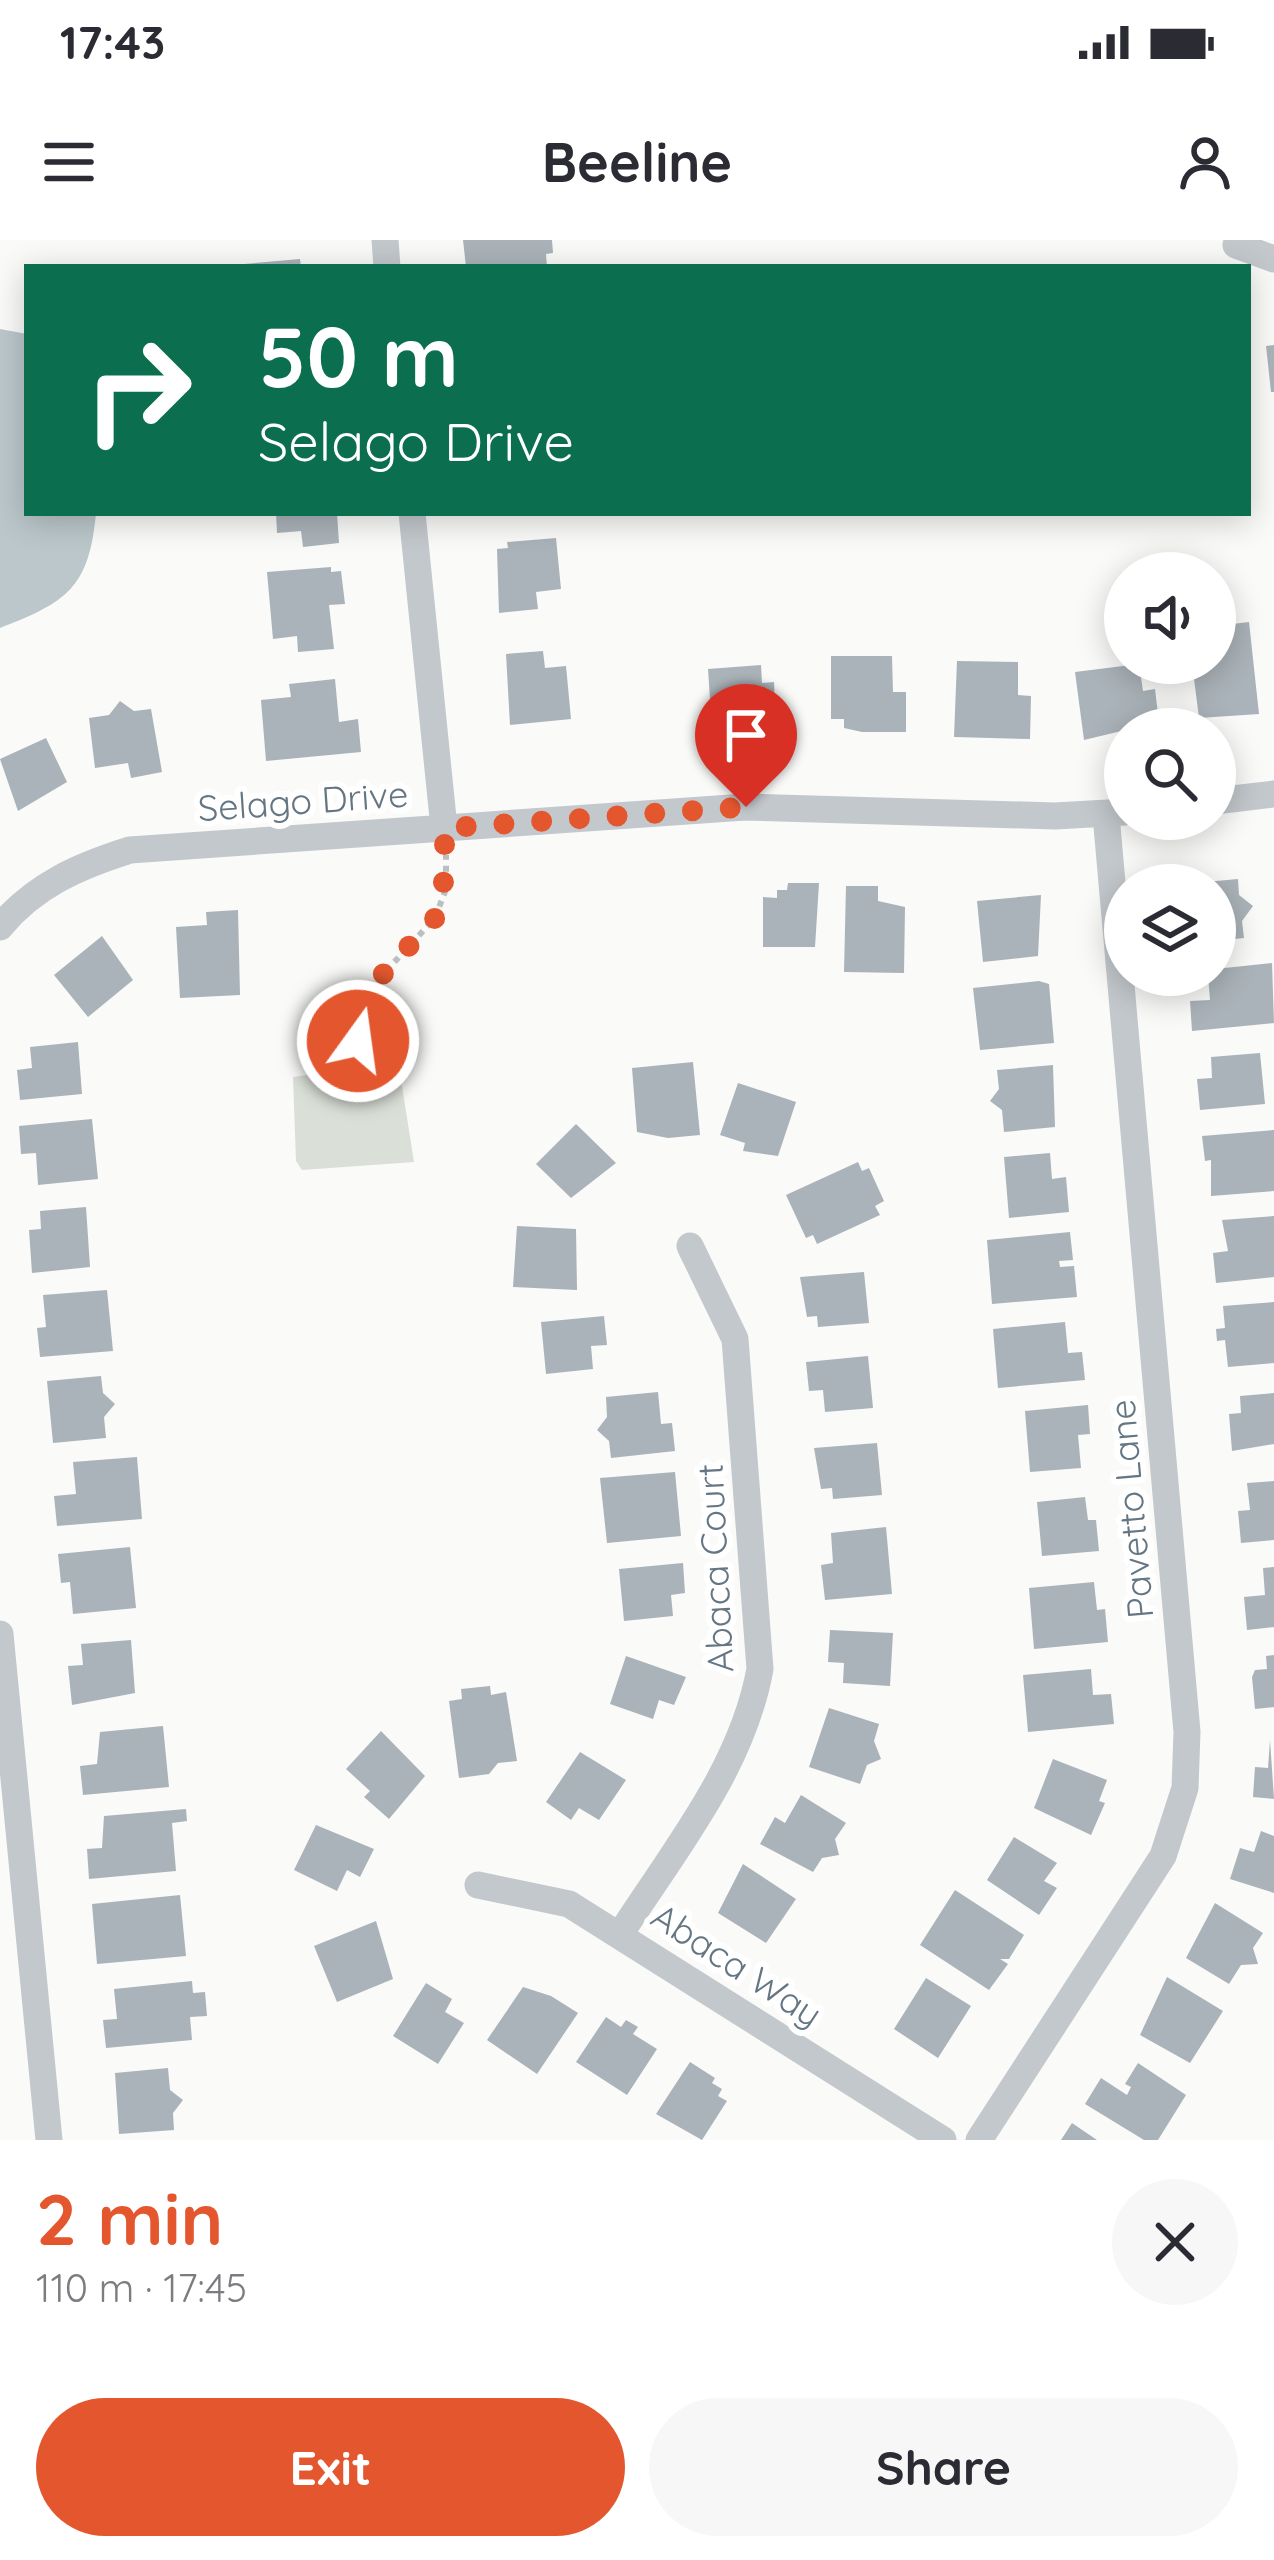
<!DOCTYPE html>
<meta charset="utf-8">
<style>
body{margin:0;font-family:Quicksand,sans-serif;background:#f7f7f7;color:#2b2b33;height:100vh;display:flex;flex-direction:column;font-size:45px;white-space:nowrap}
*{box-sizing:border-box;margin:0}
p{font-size:39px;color:#7c7c81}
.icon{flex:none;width:66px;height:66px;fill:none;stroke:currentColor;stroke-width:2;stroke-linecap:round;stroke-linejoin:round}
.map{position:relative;height:1900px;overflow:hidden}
.drawer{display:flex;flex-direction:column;background:#fff;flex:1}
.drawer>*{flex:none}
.top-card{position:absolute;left:24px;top:24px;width:1227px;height:252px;border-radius:0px;box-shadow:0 6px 30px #0003;background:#0b6e4f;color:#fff;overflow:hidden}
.buttons{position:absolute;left:1104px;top:312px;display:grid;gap:24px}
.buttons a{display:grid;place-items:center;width:132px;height:132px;border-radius:50%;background:#fff;box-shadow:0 6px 30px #0003;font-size:60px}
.pin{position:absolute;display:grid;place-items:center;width:102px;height:102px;color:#fff;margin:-123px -51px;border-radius:50% 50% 50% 0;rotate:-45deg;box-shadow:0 0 12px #0007}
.pin .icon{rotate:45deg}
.me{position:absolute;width:132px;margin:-66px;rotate:14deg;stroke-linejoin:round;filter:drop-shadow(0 0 9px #0008)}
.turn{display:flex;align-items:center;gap:42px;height:252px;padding:0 36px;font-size:54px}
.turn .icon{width:156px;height:156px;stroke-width:2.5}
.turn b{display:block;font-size:84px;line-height:102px}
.round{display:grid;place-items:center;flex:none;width:126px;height:126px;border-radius:63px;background:#f7f7f7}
.headline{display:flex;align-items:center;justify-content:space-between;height:204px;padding:0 36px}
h1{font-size:72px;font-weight:700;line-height:90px;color:#e4572e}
.cta{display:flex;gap:24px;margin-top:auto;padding:24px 36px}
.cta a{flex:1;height:138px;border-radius:72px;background:#e4572e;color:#fff;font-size:48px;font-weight:700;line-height:138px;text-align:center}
.cta a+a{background:#f7f7f7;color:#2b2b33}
.status{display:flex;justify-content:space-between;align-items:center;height:84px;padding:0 60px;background:#fff;direction:ltr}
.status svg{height:33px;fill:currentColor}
header{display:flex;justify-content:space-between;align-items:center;height:156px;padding:0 36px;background:#fff;font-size:54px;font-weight:700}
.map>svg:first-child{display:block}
</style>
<div class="status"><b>17:43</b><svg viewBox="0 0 49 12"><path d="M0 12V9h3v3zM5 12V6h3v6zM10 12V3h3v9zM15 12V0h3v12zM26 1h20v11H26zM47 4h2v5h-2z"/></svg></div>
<header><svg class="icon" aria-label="menu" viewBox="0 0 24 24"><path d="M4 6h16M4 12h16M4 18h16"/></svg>Beeline<svg class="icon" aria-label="person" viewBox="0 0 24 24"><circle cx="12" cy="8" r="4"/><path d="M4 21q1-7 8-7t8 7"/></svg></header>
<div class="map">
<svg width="1274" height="1900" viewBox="0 0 1274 1900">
<rect width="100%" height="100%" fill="#fafaf8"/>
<path fill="#dadfd7" d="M398,821L414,922L302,930L296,921L293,837Z"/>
<path fill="#bbc7cb" d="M0,89L27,94V273H96C89,348 67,362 0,388Z"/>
<path fill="#aab3b9" d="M463,0H552L553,13L546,14L547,27H466Z
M300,19L301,27H244V24Z
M1274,105V152H1271L1266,106Z
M276,273H337L339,303L303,307L301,291L277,293Z
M556,298L561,349L536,352L538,369L499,373L497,309L508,308L507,302Z
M331,327V332L341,331L345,364L329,365L334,409L298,412L297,396L273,399L267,332Z
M1249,382L1259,474L1199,478L1192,423H1215V386Z
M543,411L545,428L566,426L571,479L510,485L506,414Z
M831,416H892L893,452H906V492H862L844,488V479H831Z
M957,421L1018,422V455L1031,456L1030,499L954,497Z
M1139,424L1143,451L1155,449L1159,482L1084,500L1075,432Z
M761,425L762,443L774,442L776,488L712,489L708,429Z
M335,439L339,482L358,479L361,512L266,521L261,460L291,457L289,444Z
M120,461L134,471L151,469L162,532L131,538L128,523L95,528L89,478L109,475Z
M46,498L67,542L18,571L0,519Z
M1238,639L1239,655L1253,666L1242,681L1244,698L1215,701V645L1205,642Z
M788,643H819L815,707H763V657L777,658V650H787Z
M846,646H878V661L905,667L904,733L844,732Z
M1041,655L1038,716L983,722L977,661Z
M238,670L240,755L180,758L176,687L207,685L206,672Z
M102,696L133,740L88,777L54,735Z
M1272,723L1274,783L1192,791L1190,761L1210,760L1208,735H1215V729Z
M1039,741L1049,744L1054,803L980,810L973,748Z
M78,802L82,854L20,860L17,830L32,828L30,807Z
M1260,813L1265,864L1200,870L1197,839L1212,838L1211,817Z
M693,822L700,895L668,898L637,892L632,828Z
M1053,825L1055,887L1004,892L1002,870L990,861L999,849L997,830Z
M738,843L796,862L778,916L743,911L745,903L720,895Z
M92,879L98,939L38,945L36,913L21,914L19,886Z
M576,884L616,923L571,958L536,924Z
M1274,890V951L1211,956V920L1205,921L1202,896Z
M1050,913L1052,939L1066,937L1069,972L1009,978L1004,917Z
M858,922L862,931L869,928L884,961L875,966L880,975L817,1004L813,995L806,998L786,955Z
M86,967L90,1027L32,1033L29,990L41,989L40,971Z
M1274,976V1037L1216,1043L1213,1013L1228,1011L1222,980Z
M517,986L576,989L577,1050L513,1047Z
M1070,992L1073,1020L1059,1021L1060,1027L1074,1026L1077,1057L992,1064L987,1000Z
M864,1032L869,1083L818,1087L817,1076L807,1077L800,1037Z
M107,1050L113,1111L40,1117L37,1088L46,1087L43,1055Z
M1274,1062V1123L1228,1127L1225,1100L1217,1101L1216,1089L1225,1088L1223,1066Z
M604,1076L607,1105L591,1106L593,1129L546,1134L541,1082Z
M1065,1082L1068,1113L1082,1112L1085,1140L998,1148L993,1089Z
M868,1116L873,1168L825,1172L823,1150L809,1151L806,1122Z
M101,1136L103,1153L115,1164L104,1177L106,1198L53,1203L47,1141Z
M658,1152L661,1184L672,1183L675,1211L611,1218L609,1201L597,1190L607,1177L606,1157Z
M1274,1153V1204L1232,1211L1229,1174L1241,1173L1240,1156Z
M1088,1165L1090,1194L1078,1195L1081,1228L1030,1232L1025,1171Z
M877,1203L882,1255L833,1259L832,1248L821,1249L814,1208Z
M137,1217L142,1279L57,1286L54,1256L76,1254L73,1222Z
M675,1232L681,1296L607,1303L600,1238Z
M1274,1241V1300L1241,1303L1238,1271L1250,1270L1247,1243Z
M1085,1257L1088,1280H1096L1099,1311L1042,1316L1037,1262Z
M886,1287L892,1354L825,1360L821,1325L833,1323L831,1293Z
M130,1307L136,1368L73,1374L70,1342L61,1343L58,1314Z
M683,1323L685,1353L671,1355L673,1376L624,1381L619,1329Z
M1274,1327V1387L1247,1390L1244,1357L1265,1355L1263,1328Z
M1094,1342L1097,1370L1105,1369L1108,1402L1034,1409L1029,1348Z
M830,1390L893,1393L890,1446L843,1443L844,1423L828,1422Z
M131,1400L135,1453L72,1465L68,1426L83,1425L81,1404Z
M1274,1415V1467L1255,1469L1252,1437L1255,1430L1267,1429L1266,1416Z
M626,1416L686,1437L674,1465L659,1460L653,1479L610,1464Z
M1091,1429L1093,1455L1111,1454L1114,1484L1028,1492L1023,1435Z
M490,1446L491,1455L506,1452L517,1521L498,1523L489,1534L459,1538L449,1461L462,1459L461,1449Z
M829,1468L879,1484L874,1501L881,1519L867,1525L860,1544L809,1527Z
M163,1486L169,1547L83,1555L80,1526L97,1524L100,1492Z
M381,1491L425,1536L389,1579L364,1557L370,1551L346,1529Z
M1270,1500L1274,1559L1253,1557L1255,1527L1268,1528Z
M580,1512L626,1540L599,1580L579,1568L571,1580L546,1562Z
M1053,1519L1107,1540L1099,1561L1105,1563L1091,1595L1034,1568Z
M801,1555L846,1583L835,1599L839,1615L822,1618L813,1632L760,1604L775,1577L785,1583Z
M186,1569L187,1581L172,1583L176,1631L89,1639L87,1609L102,1608L104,1576Z
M316,1585L374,1609L360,1637L347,1630L337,1651L294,1630Z
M1261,1591L1274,1596V1653L1230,1639L1240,1608L1254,1612Z
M1014,1597L1057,1623L1044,1641L1057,1648L1039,1675L987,1640Z
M743,1624L796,1659L766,1703L718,1673Z
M955,1650L1024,1695L1009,1719H1000L1008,1724L989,1750L920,1705Z
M180,1655L186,1716L97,1724L92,1664Z
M1215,1663L1263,1693L1253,1708L1258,1724L1241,1725L1229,1744L1186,1718Z
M376,1681L393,1739L337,1762L314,1706Z
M1167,1737L1223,1771L1190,1823L1140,1795Z
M926,1738L971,1766L938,1818L894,1789Z
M192,1741L193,1753L205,1752L207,1776L190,1777L192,1800L106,1808L103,1780L117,1779L114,1749Z
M426,1743L452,1759L445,1772L464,1783L438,1824L393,1796Z
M523,1747L551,1756L578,1773L537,1834L487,1800Z
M606,1777L621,1787L626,1780L638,1787L633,1794L657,1809L627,1855L576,1822Z
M690,1822L715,1838L712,1843L722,1849L718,1856L727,1861L702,1900L656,1874Z
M1138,1823L1186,1855L1158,1900H1144L1085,1864L1101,1838L1127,1855L1131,1847L1125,1844Z
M168,1828L170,1850L183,1860L173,1873L174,1890L119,1894L115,1833Z
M1072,1883L1097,1900H1061Z"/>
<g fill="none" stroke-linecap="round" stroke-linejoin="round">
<path stroke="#bbbfc2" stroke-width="6" stroke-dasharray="6 6" stroke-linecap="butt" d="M357,829L362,757L435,678L446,649V615"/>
<path stroke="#c3c8cc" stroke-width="27" d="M385,0L387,27
M1236,5L1274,19
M412,273L444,588
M1215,561L1274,554
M0,687C35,645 79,626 130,610L745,567L1055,576L1125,572
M0,1394L49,1900
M478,1645L569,1664L943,1900
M621,1693C675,1609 742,1528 760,1429L735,1099L690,1006
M979,1900L1163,1616L1185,1548L1187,1492L1106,575"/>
</g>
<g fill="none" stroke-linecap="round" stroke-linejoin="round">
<path stroke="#e4572e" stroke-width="21" stroke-dasharray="0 37.8" d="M358,801L362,757L435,678L443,658L445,588L746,567"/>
</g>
<g text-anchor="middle" stroke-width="12" stroke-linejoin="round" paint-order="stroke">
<g font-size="36" fill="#657683" stroke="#fff">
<text transform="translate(303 561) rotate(-4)" y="13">Selago Drive</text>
<text transform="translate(1131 1269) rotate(-95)" y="13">Pavetto Lane</text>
<text transform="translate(715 1328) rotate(-93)" y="13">Abaca Court</text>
<text transform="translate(737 1725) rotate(33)" y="13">Abaca Way</text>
</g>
</g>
</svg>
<div class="buttons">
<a><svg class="icon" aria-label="sound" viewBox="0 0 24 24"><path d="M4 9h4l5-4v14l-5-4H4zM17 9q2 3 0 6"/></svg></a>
<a><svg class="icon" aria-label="search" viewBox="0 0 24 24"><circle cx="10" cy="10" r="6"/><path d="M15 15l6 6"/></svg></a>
<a><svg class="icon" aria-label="layers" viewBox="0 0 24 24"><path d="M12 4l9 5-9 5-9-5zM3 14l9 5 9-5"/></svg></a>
</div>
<div class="pin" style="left:746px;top:567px;background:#d93025"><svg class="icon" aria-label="arrive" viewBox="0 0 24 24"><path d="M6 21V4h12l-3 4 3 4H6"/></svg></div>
<svg class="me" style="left:358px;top:801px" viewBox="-20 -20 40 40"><circle r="17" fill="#e4572e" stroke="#fff" stroke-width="3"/><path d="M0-11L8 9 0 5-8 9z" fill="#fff"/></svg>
<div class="top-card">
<div class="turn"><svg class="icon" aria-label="right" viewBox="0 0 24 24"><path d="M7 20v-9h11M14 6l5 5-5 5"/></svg><div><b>50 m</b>Selago Drive</div></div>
</div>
</div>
<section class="drawer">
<div class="headline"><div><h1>2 min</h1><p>110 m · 17:45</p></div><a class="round"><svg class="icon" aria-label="close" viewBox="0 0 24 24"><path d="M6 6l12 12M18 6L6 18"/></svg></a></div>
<div class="cta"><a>Exit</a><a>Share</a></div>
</section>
